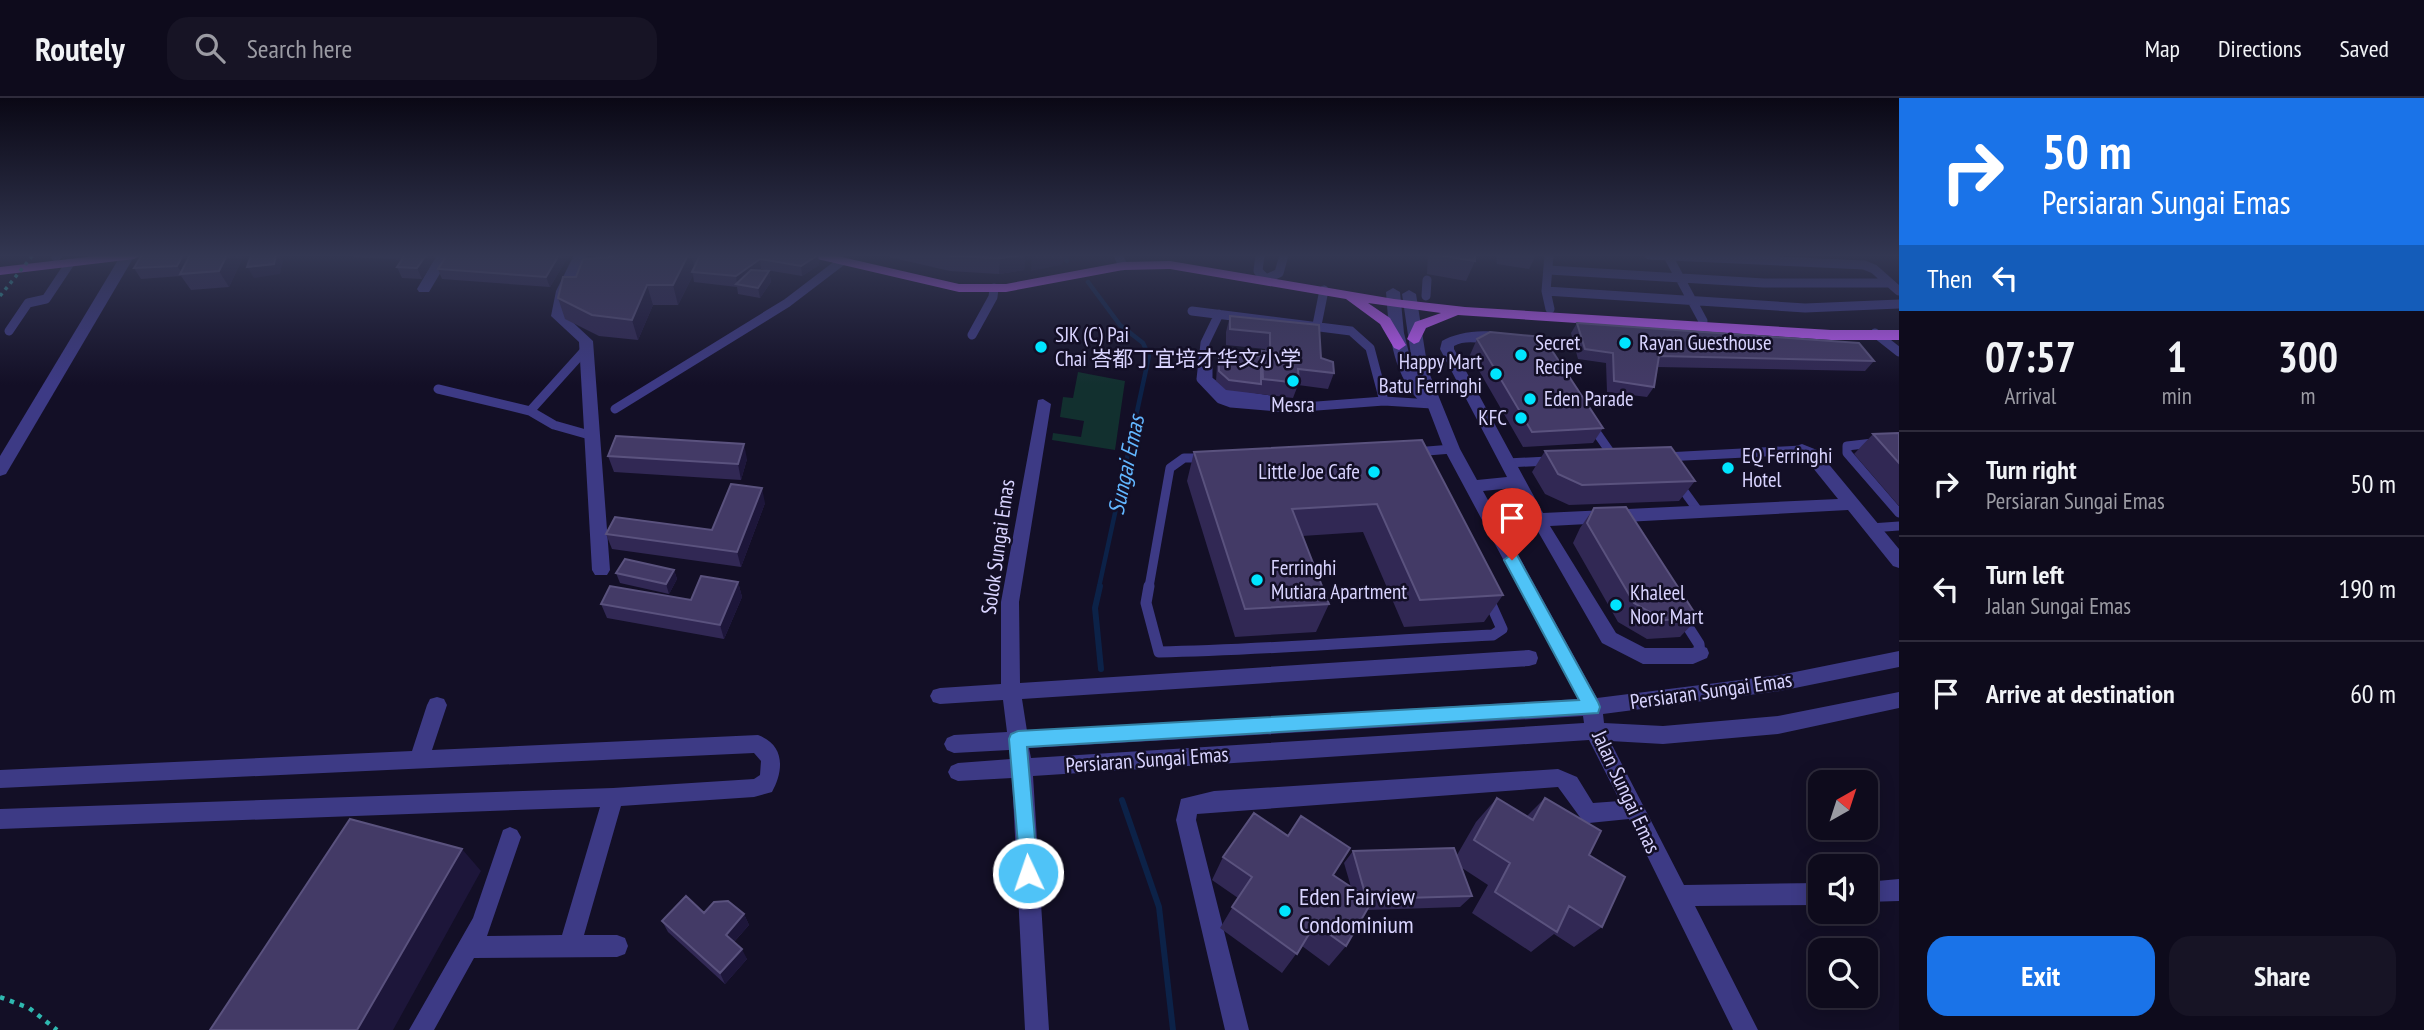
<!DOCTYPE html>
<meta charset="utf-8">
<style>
body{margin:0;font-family:"PT Sans Narrow","Noto Sans SC",sans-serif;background:#171425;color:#f1f3f6;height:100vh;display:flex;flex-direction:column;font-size:26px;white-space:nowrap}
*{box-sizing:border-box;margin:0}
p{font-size:23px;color:#9b9ba3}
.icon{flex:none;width:38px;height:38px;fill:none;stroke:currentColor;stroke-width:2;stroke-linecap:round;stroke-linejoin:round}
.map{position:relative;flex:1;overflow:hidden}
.sheet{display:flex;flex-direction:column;background:#0e0b1c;width:525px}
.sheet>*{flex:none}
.top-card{background:#1a73e8;color:#fff;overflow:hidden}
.needle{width:46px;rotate:39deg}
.buttons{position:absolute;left:1808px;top:672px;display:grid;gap:14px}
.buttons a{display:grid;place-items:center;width:70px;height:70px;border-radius:14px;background:#0e0b1c;box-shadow:0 4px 18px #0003,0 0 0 2px #2e2b3b;font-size:35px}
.pin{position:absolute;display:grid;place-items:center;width:60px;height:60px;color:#fff;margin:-72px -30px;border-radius:50% 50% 50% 0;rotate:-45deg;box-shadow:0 0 7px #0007}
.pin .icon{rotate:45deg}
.me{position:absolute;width:77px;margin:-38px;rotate:357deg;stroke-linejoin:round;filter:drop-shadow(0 0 5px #0008)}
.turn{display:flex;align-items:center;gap:24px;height:147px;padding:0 28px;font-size:32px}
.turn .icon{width:91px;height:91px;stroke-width:2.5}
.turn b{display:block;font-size:49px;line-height:60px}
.then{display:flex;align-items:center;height:66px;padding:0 28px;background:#0003;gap:14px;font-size:26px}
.eta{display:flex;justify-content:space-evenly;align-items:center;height:119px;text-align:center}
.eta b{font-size:42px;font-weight:700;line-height:49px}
.cta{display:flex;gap:14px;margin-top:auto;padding:14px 28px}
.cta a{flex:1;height:80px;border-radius:21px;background:#1a73e8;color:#fff;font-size:28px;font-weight:700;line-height:80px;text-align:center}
.cta a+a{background:#171425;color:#f1f3f6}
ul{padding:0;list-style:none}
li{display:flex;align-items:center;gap:21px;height:105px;padding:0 28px;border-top:2px solid #2e2b3b}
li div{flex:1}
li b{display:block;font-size:26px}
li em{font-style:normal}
header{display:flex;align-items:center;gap:42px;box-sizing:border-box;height:98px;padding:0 35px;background:#0e0b1c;border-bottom:2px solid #2e2b3b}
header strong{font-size:33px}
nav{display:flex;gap:38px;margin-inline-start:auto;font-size:24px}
.search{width:490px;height:63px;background:#171425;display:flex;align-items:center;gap:18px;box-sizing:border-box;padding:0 24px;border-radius:21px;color:#9b9ba3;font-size:26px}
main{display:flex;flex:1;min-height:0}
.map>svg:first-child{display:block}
</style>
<header>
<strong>Routely</strong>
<div class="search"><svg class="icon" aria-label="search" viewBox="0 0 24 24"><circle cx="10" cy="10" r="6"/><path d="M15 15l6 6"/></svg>Search here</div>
<nav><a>Map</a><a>Directions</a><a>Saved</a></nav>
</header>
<main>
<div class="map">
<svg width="1899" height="932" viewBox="0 0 1899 932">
<rect width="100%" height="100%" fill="#130f26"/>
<path fill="#12302f" d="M1078,274L1125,283L1115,352L1052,342L1053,335L1081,339L1084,323L1060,319L1063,299L1073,300Z"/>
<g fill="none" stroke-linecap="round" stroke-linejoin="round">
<path stroke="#0c2248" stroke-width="4.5" d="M1064,157L1067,163
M1088,184L1120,227L1143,245L1149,258L1099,489"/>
<path stroke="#0c2248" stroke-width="6" d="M1100,488L1095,510L1101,571
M1122,702L1159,809L1173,932"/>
<path stroke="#2fb8b0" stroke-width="4.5" stroke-dasharray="4.5 6" stroke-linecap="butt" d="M0,899L29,910L57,932"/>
<path stroke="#3d3a85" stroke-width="9" d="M1118,157L1123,168
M1260,157L1258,173L1266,181L1279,175L1284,157
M1549,157L1546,193L1550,211
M1649,157L1864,167L1874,171L1899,193
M1668,158L1703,223
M56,159L58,157
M1549,172L1764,185H1890
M1546,193L1805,210L1899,206
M1426,198L1427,182
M1192,213L1351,233L1370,250L1384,303
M1219,216L1205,245L1201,281L1220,301L1231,305L1290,310L1384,303L1432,306
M1317,227L1324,192
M9,233L28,205L46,201L70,165
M1875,235L1899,254
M972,237L993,199L994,190
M1208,264V282L1225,295L1270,302
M438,291L530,313L554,327L593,338
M615,311L787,205L842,163
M530,313L585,252
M1592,328L1615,361
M1899,342L1847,348V355L1899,415
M1415,354L1452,351
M1665,359L1802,352
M1507,365L1548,363
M1678,385L1699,414
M1871,430L1899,428
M1149,489L1170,370L1184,360H1204"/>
<path stroke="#3d3a85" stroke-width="11" d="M1149,488L1146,505L1159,554C1270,552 1382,542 1493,537L1502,531L1489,502
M1683,521L1699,546L1700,555"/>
<path fill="#3d3a85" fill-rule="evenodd" d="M437,157H451L429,194H419L417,191Z
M574,157H587L570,193L565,217L593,243L610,472L607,477H595L592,472L579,244L551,218L556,193Z
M1393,190L1400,194L1404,235L1413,271L1402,196L1409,192L1416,196L1428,272L1460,351L1477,382L1507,379L1440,251L1442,243C1458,233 1497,228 1511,241C1498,253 1471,238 1454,248V251L1543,415L1838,401L1805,360L1794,352L1796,348L1802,346L1817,352L1899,451V470L1893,468L1848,412L1550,428L1616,535L1645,550H1692L1700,547L1707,550L1709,555L1707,560L1693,566H1643L1602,545L1513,390L1483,393L1597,600L1780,577L1899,553V569L1780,593L1603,616L1604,625L1663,628L1778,618L1899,594V610L1778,636L1663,646L1610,643L1684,787L1820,785V807L1695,808L1758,932H1733L1629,721L1589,725L1582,722L1558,689L1197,716L1196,722L1249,932H1225L1176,722L1181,701L1214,693L1558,671L1577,679L1593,705L1620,703L1589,642L1033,678L1049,932H1025L1012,680L958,683L951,680L948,674L951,668L958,665L1011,661L1009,652L954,655L947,652L944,646L947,640L954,637L1007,634L1003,602L940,606L933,604L930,598L933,592L940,590L1001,586V504L1038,302L1043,301L1051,306L1019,504L1020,585L1529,552L1536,554L1538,560L1536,566L1529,568L1022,601L1027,633L1578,601L1444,351L1426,304L1419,303C1391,272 1389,233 1386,194ZM1583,618L1584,625L1031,660L1029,650Z
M437,599L444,601L447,607L432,652L758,637C785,647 784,672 772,694L754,699L621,708L584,837H617L625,840L628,848L625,856L617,859L474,860L434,932H409L473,820L503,732L510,729L517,732L521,739L487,838L562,837L600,709L0,731V711L613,690L754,681L760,677L761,663L754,655L0,690V672L412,653L427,607L430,601Z
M1899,781V803L1866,804V784Z"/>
<path fill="#3d3a85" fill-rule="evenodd" d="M121,157H135L6,376L0,378V358Z"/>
<path fill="#c25bff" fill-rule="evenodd" d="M104,157H141L134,161L0,177V169Z
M811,157H833L959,186H1006L1123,164L1170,163L1394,201L1465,209L1831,232H1899V242H1831L1458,217L1426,230L1419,244L1414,246L1407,241L1415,224L1441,215L1368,205L1390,220L1406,247L1399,252L1394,250L1380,226L1346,201L1170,171L1123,172L1006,194H959L813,160Z"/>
<path stroke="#2fb8b0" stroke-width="3.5" stroke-dasharray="3.5 4.5" stroke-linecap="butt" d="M0,198L33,157"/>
</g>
<path fill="#312854" d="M244,157L229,189L191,192L181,178L141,181L134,170Z
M354,157H437L422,181L402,180L397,169L402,162L355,159Z
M447,157H569L550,189L442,181L438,171Z
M594,157H818L819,167L802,178L761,171L760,172L769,173L771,184L760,200L738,196L737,189L694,184L693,177L678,207H653L638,242L599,238L565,221L558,200L576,179L595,160Z
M889,157H1025L1024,172L999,176L950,173L889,159Z
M1428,157H1475V163L1466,183L1427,176Z
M1496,157H1536L1529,171L1497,166Z
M1230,218L1319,227L1321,260L1334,275L1328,291L1298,287L1293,300L1226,292L1216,283L1217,268L1219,258L1228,259L1229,255L1261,258L1262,253H1265V251L1226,247V234Z
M1577,225L1874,263L1865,273L1657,269L1654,289L1647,299L1607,294L1606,265L1578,261L1571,235Z
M1477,241L1603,330L1593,345L1523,349L1470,257Z
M1899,335V408L1854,356L1873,336Z
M1422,342L1503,497L1484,524L1404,529L1363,434L1302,438L1329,506L1316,534L1235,539L1187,383L1194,354Z
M1545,353L1695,383L1679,403L1569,407L1545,396L1532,374Z
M608,358L747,361L741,382L614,374Z
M765,405L741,469L612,451L606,436L712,432Z
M1594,410L1698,520L1680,539L1647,541L1618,524L1573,445L1580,430Z
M674,472L677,481L669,496L620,485L616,475Z
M738,484L742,499L724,541L607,520L601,506L691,502Z
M1497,700L1527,718L1545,700L1589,757L1602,829L1574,849L1554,836L1531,854L1472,815L1488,787L1462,770L1472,798L1460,809L1367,812L1346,848L1329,868L1302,848L1282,875L1220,830L1238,800L1212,782L1223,759L1333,777L1351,789L1344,765L1353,753L1457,757L1476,724Z
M704,815L744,816L749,827L734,844L747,861L725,886L668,834L662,823Z"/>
<path fill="#1d163a" d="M183,157H191L183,176L177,168Z
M227,157H244L229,189L219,173Z
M276,157H280L283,162L280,176L254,180L247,169Z
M426,157H437L422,181L417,170Z
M559,157H569L550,189L546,179Z
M688,157H691L695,172L692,174L693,177L678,207L673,187Z
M818,157L819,167L802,178L801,168Z
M1025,157L1024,172L999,176L1000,160Z
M1032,157H1065L1064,163L1061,167L1031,173Z
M760,161L761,171L741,187L737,186L736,178Z
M769,173L771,184L760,200L758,190Z
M647,187L653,207L638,242L632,222Z
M744,346L747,361L741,382L738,366Z
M762,390L765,405L741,469L737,454Z
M674,472L677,481L669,496L666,486Z
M738,484L742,499L724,541L720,527Z
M462,751L481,773L393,932H357Z
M744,816L749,827L731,847L726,837Z
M742,851L747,861L725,886L720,875Z"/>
<path fill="#433a66" stroke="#5a527e" stroke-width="2" d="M142,157H183L177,168L134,170Z
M190,157H227L219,173L180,176Z
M251,157H276L274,166L247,169Z
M405,157H426L417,170L397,169Z
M447,157H559L546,179L438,171Z
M608,157H688L673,187H647L632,222L592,217L558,200L563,179H576L583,161L612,159Z
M700,157H818L801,168L760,161L736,178L692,174Z
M944,157H1025L1000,160L950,158Z
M1438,157H1475V163Z
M751,172L769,173L758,190L736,186Z
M1230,218L1319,227L1321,260L1333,264L1334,275L1298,271L1299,285L1263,281L1262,253L1270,254V235L1230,231Z
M1577,225L1859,245L1874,263L1659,258L1654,289L1614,283L1613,255L1585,251Z
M1490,234L1543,239L1603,330L1532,334L1477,241Z
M1229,255L1261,258V286L1229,282L1219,273V258L1229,259Z
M1899,335V365L1873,336Z
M616,338L744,346L738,366L608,358Z
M1422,342L1503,497L1420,502L1377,406L1292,411L1329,506L1245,511L1194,354Z
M1671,349L1695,383L1582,387L1558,376L1545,353Z
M731,386L762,390L737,454L606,436L615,419L712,432Z
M1626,409L1698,520L1664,522L1634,505L1587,425L1594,410Z
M625,461L674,472L666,486L616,475Z
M701,478L738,484L720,527L601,506L610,488L691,502Z
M1497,700L1533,722L1545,700L1601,733L1589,757L1625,779L1602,829L1569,808L1557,834L1495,794L1510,765L1474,742Z
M1254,715L1288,738L1301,718L1350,750L1333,777L1372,803L1346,848L1315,826L1297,856L1232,809L1252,779L1223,759Z
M350,721L462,751L357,932H210Z
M1454,750L1472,798L1369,801L1366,799L1353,753Z
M686,798L704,815L714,804L728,803L744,816L726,837L742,851L720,875L662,823Z"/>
<linearGradient id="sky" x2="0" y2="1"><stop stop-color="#0a0815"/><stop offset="0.55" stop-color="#333752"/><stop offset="1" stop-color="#333752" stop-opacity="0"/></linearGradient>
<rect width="1899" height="287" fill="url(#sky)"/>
<path fill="#4fc3f7" stroke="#337fa1" stroke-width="2" d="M1512,456L1517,457L1598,604L1600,609L1598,615L1027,649L1038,775L1035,782L1028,784L1021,782L1009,641L1011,636L1018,633L1579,602L1504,462Z"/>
<g fill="#00e5ff" stroke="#130f26" stroke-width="2.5">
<circle cx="1625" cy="245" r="7"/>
<circle cx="1041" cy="249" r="7"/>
<circle cx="1521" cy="257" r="7"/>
<circle cx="1496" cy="276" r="7"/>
<circle cx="1293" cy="283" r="7"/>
<circle cx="1530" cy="301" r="7"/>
<circle cx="1521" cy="320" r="7"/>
<circle cx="1728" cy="370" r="7"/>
<circle cx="1374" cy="374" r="7"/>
<circle cx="1257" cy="482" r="7"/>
<circle cx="1616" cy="507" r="7"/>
<circle cx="1285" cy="813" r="7"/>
</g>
<g text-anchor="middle" stroke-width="5" stroke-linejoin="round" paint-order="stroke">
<g font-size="21" fill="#d9d4ff" stroke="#130f26" text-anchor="start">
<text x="1055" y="244">SJK (C) Pai<tspan x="1055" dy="24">Chai 峇都丁宜培才华文小学</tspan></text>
<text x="1535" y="252">Secret<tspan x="1535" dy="24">Recipe</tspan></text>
<text x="1639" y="252">Rayan Guesthouse</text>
<text x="1482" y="271" text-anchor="end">Happy Mart<tspan x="1482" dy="24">Batu Ferringhi</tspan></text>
<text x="1544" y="308">Eden Parade</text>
<text x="1293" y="314" text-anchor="middle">Mesra</text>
<text x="1507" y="327" text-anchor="end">KFC</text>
<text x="1742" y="365">EQ Ferringhi<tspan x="1742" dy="24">Hotel</tspan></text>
<text x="1360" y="381" text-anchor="end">Little Joe Cafe</text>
<text x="1271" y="477">Ferringhi<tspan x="1271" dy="24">Mutiara Apartment</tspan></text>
<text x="1630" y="502">Khaleel<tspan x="1630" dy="24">Noor Mart</tspan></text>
</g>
<g font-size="21" fill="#d9d4ff" stroke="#130f26">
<text transform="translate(998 449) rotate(-82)" y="7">Solok Sungai Emas</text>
<text transform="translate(1711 593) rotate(-8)" y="7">Persiaran Sungai Emas</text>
<text transform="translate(1147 662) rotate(-4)" y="7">Persiaran Sungai Emas</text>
<text transform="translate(1626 694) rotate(65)" y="7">Jalan Sungai Emas</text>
</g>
<g font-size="23" font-style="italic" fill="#62b6ff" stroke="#130f26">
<text transform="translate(1126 367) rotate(-78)" y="8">Sungai Emas</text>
</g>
<g font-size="24" fill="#d9d4ff" stroke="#130f26" text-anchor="start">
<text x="1299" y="807">Eden Fairview<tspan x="1299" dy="28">Condominium</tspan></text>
</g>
</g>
</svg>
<div class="buttons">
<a><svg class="needle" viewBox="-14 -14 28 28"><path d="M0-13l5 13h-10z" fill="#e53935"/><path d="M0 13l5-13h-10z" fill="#9b9ba3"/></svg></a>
<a><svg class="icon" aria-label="sound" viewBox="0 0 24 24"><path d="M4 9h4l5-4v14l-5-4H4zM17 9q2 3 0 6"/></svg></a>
<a><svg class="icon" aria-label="search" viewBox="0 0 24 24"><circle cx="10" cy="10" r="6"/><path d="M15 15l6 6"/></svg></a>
</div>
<div class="pin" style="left:1512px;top:462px;background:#d93025"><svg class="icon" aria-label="arrive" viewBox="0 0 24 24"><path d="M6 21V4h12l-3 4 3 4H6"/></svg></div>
<svg class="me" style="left:1028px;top:775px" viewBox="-20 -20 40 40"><circle r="17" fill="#4fc3f7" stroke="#fff" stroke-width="3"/><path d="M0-11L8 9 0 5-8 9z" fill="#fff"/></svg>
</div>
<section class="sheet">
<div class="top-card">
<div class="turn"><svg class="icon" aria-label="right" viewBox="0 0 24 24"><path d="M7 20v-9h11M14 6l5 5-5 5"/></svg><div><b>50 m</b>Persiaran Sungai Emas</div></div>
<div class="then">Then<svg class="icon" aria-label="left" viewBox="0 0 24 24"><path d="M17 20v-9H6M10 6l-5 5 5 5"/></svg></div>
</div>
<div class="eta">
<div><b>07:57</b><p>Arrival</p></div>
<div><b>1</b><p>min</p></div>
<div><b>300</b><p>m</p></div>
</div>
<ul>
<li><svg class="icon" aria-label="right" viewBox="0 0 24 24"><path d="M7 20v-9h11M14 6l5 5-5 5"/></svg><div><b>Turn right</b><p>Persiaran Sungai Emas</p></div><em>50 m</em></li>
<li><svg class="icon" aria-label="left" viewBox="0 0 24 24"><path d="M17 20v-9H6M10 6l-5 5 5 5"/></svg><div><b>Turn left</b><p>Jalan Sungai Emas</p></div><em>190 m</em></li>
<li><svg class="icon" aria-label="arrive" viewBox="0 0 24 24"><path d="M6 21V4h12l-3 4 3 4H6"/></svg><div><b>Arrive at destination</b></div><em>60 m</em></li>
</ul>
<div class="cta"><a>Exit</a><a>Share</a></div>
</section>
</main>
